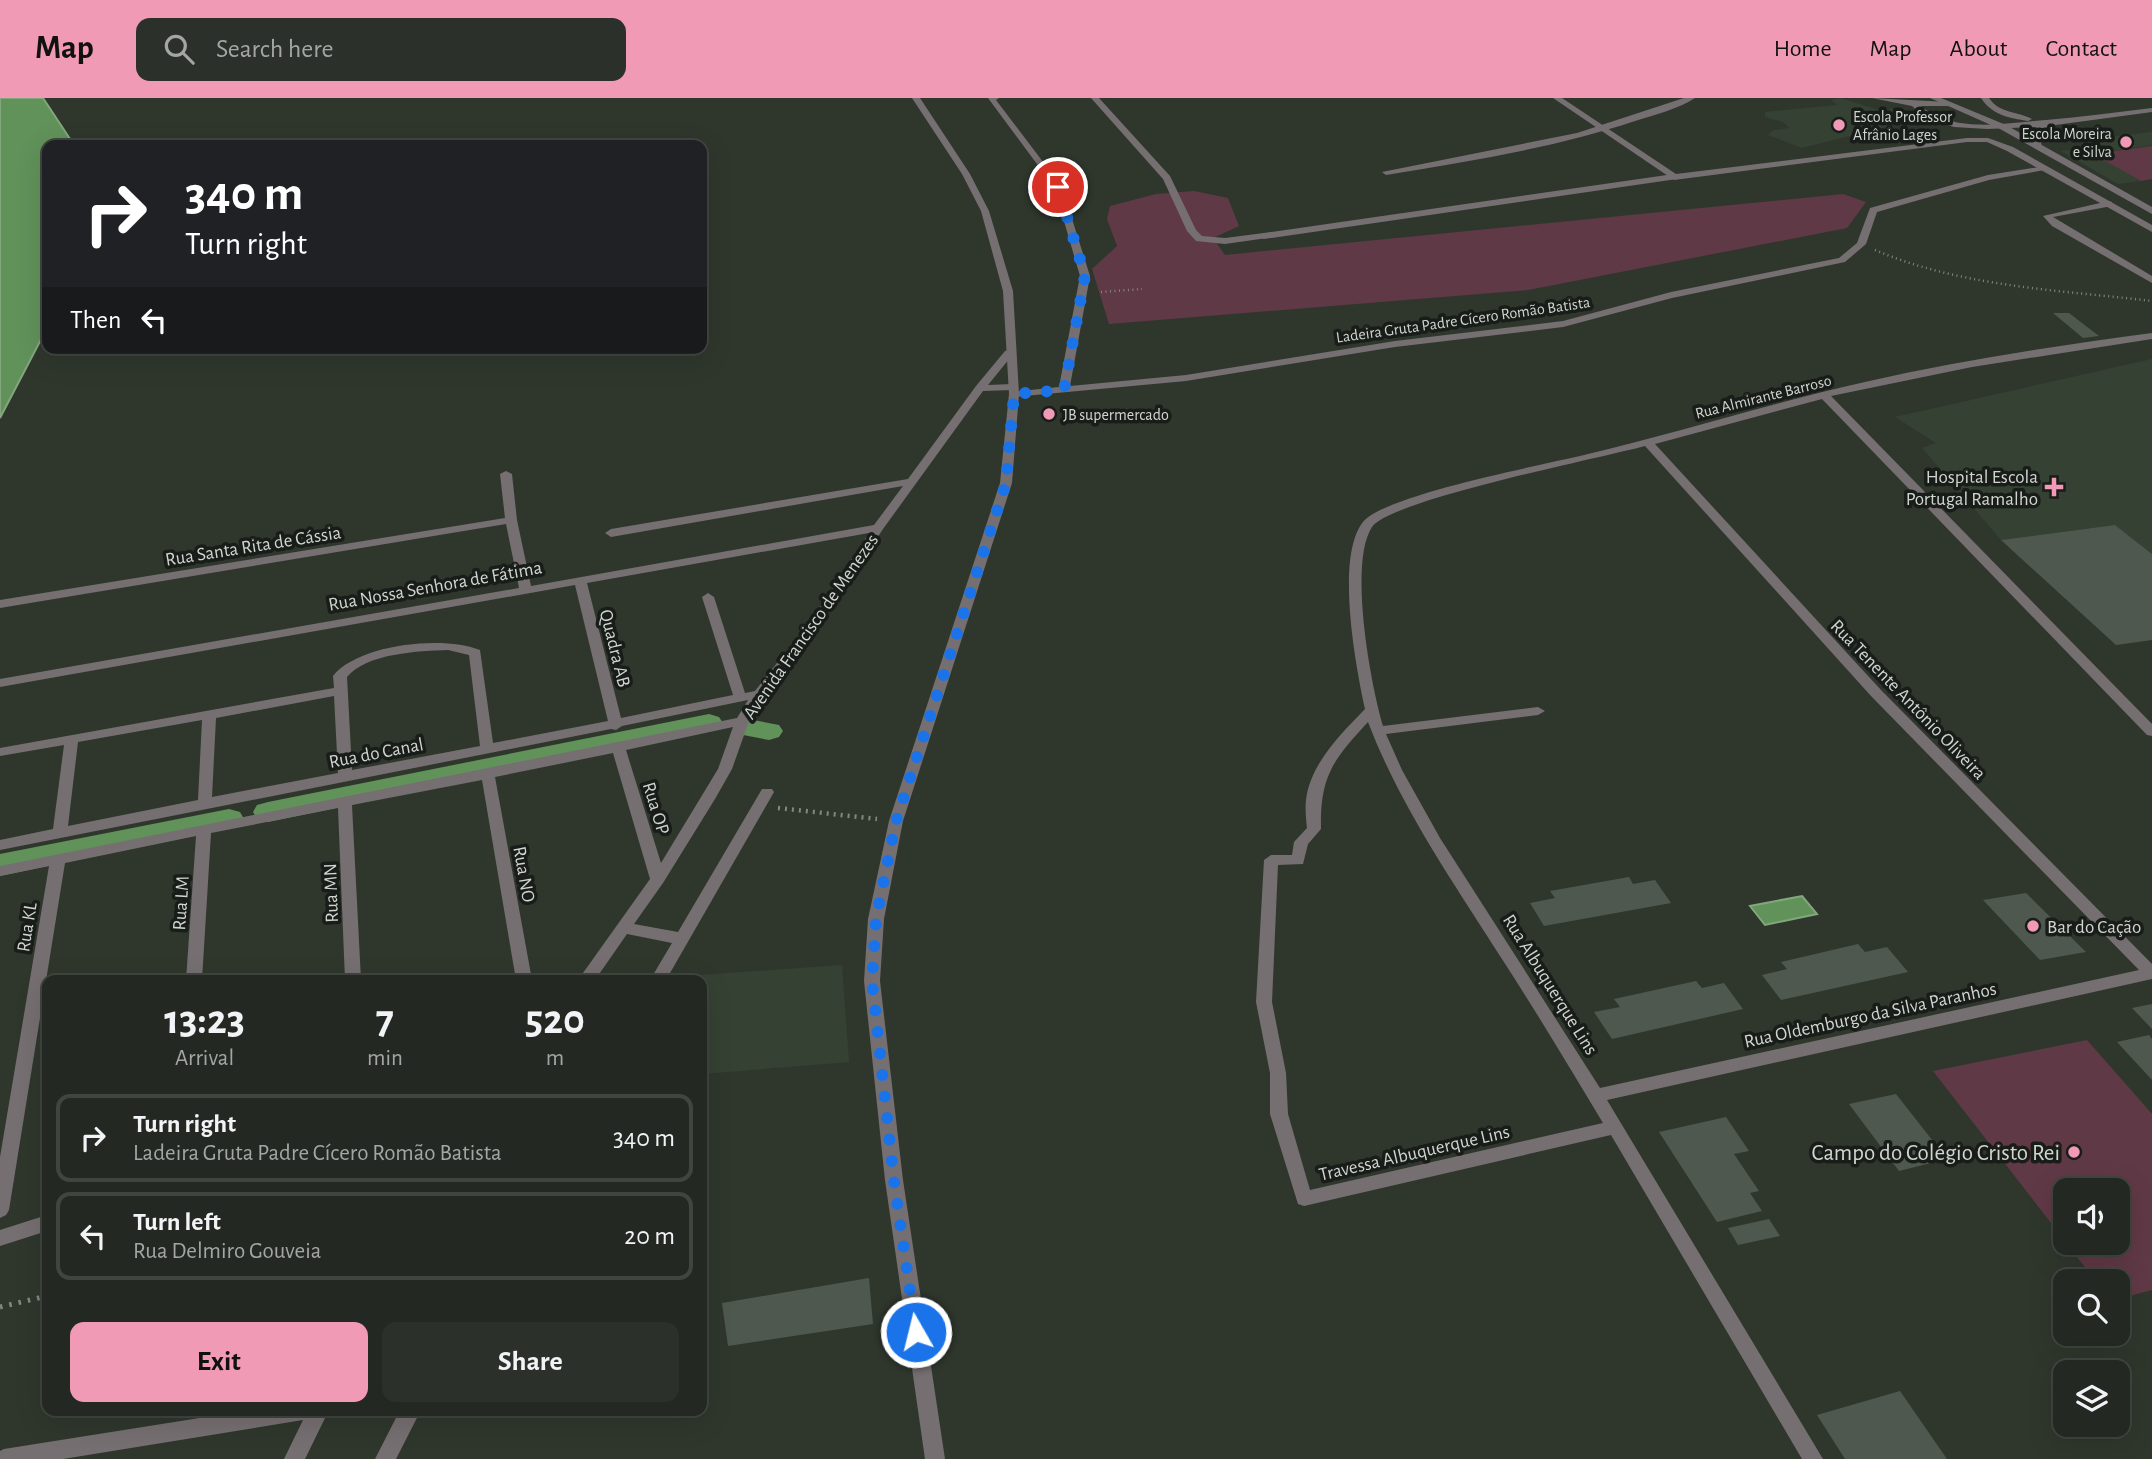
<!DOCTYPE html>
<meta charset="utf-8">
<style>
body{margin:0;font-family:"Alegreya Sans",sans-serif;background:#2b312a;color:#f1f3f6;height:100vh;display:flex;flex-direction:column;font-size:26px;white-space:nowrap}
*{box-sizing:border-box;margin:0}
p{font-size:23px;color:#a3a6a5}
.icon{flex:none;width:38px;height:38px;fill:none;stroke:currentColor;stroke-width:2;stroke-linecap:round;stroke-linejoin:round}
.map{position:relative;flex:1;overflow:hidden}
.panel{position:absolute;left:42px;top:877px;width:665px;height:441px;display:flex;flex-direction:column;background:#232922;border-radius:14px;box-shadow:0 7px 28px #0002,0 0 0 2px #404540}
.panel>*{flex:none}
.top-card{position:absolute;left:42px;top:42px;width:665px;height:214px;border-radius:14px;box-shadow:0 7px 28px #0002,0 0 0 2px #404540;background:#202124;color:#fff;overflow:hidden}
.fabs{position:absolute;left:2053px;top:1080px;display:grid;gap:14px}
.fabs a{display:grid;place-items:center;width:77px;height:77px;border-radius:14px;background:#232922;box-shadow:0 7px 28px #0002,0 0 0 2px #404540;font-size:35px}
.pin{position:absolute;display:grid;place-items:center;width:60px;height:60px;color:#fff;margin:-30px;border:4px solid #fff;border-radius:50%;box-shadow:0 2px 7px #0007}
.me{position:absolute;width:77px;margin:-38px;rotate:352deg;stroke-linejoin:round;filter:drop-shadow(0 0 5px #0008)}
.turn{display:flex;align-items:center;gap:24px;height:147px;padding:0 28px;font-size:32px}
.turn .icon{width:91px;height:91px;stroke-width:2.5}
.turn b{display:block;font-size:49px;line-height:60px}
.then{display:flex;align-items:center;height:66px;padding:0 28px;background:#0003;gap:14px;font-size:26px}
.eta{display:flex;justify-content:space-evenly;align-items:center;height:119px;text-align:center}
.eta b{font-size:42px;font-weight:700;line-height:49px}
.primary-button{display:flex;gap:14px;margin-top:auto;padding:14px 28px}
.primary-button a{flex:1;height:80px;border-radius:14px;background:#f09ab6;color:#111;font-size:28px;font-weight:700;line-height:80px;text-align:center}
.primary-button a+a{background:#2b312a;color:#f1f3f6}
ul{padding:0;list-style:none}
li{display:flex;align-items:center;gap:21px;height:88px;margin:0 14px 10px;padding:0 14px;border:4px solid #404540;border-radius:14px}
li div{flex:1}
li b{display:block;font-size:26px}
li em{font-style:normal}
header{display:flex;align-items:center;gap:42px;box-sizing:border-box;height:98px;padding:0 35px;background:#f09ab6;color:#111}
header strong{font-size:33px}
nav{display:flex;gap:38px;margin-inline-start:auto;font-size:24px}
.search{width:490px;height:63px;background:#2b312a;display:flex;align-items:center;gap:18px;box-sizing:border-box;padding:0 24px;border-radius:14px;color:#a3a6a5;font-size:26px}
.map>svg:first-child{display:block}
</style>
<header>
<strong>Map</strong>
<div class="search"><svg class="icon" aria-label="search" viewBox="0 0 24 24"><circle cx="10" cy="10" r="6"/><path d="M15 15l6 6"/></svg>Search here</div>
<nav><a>Home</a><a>Map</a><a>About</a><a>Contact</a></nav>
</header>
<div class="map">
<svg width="2152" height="1361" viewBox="0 0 2152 1361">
<rect width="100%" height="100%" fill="#2f372d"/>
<path fill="#354233" d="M1840,0L1885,14L1892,10L1913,22L1802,50L1768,37L1774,32L1790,30L1783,24L1765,19V14L1838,7L1831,2Z
M2152,34V47L2094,56L2141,83L2118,86L2061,53L2104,48L2093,41Z
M2152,261V456L2115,427L2001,442L1922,350L1936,345L1895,319Z
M842,867L849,964L702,976V882H675L674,879Z"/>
<path fill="#603946" d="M2152,48V81L2141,83L2093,56Z
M1194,93L1228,100L1239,128L1213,140L1225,157L1843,96L1866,104L1847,130L1528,192L1109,226L1092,171L1117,148L1107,121L1110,108L1156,96Z
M2087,942L2152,1016V1192L2118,1201V1183H2096L2066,1145L2118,1144V1092H2065V1143L1933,973Z"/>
<path fill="#61925a" stroke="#82a67d" stroke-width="2" d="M0,0H43L74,47H47V230L0,320Z
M1802,798L1817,816L1765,827L1750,808Z"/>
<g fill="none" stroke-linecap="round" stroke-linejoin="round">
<path fill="#61925a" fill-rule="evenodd" d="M709,616L719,619L723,625L719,631L268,724L257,721L253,714L257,707L268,704Z
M748,621L779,627L783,633L779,639L769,642L738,636L734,630L738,624Z
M229,711L240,714L244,721L240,728L0,778V756Z"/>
</g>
<path fill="#4f584e" d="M2053,215H2069L2099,238L2083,240Z
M2115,427L2152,456V542L2116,547L2001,442Z
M1629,779L1633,786L1655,782L1671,805L1544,828L1530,805L1555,800L1550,793Z
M2026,795L2086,854L2040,862L1983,802Z
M1858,846L1865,854L1887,849L1908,874L1781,902L1762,877L1787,871L1781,864Z
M1696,883L1702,890L1724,885L1743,911L1612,941L1594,914L1620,909L1614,901Z
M2152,906V931L2132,910Z
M2149,937L2152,941V982L2117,944Z
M1896,996L1947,1061L1899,1073L1849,1006Z
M1726,1019L1749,1053L1734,1056L1759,1093L1750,1095L1762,1113L1717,1124L1659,1034Z
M1769,1121L1780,1138L1738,1147L1728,1130Z
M869,1180L873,1226L728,1248L722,1205Z
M1900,1293L1947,1361H1845L1817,1317Z"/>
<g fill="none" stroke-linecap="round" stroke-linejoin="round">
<path stroke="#828880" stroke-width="2.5" stroke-dasharray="1 3.5" stroke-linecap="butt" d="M1875,152C1961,189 2060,192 2152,203
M1101,194L1142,191"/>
<path stroke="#828880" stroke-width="4.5" stroke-dasharray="2 5" stroke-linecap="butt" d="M778,710L877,721"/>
<path stroke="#828880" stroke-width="5" stroke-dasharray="2.5 7" stroke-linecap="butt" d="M0,1209L47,1198"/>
<path fill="#766f71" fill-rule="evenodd" d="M1091,0H1099L1170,78L1196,132L1202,138L1225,140L1264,135L1269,138L1267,140L1225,146L1196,143L1187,133L1163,81Z
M1684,0H1695C1678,11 1654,17 1635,23C1554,50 1470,63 1386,77L1382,74L1577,35Z
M1872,0L1948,4H1951V8H1921C1953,36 2008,25 2046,22C2081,19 2117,14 2152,10V14L2048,28L2039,36L2042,49L2038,51L2034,49L2031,35L2037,29L1987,31L1954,29L1926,21L1912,8Z
M1981,0H1989C2000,16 2017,13 2032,21L2028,23C2009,20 1992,17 1981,0Z"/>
<path fill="#766f71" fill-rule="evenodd" d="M988,0H999L996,2L1062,89L1090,178L1070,288L1186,277L1395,243L1563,223L1671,194L1839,160L1857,145L1870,110L1988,77L2046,68L2050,71L1989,82L1877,114L1866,146L1845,164L1672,200L1563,229L1395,249L1186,283L1014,299L1009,296L1010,294L1059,289L1080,178L1054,89Z
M1674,76L1677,77V81L1264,141L1259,138L1264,135Z
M2109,103L2112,104V108L2053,119L2152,178V185L2052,128L2043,118Z
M2152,235V241L1972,269L1831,298L2152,626V638L2147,637L1822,301L1655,346L1881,592L2152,866V881L1607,1002L1823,1361H1802L1611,1037L1304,1108L1298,1106L1270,1016V975L1256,904L1264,762L1271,757H1292L1294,744L1307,730C1306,721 1305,711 1306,702C1310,666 1341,636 1365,611C1356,570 1335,459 1363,424C1384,397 1543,367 1584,357C1678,335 1771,305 1865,284C1960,262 2056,248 2152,235ZM1645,348L1871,598L2139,872L1600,990L1440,740L1402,672L1386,636L1538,617L1545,613L1538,609L1383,628C1371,588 1348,465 1372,429C1390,402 1601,360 1645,348ZM1368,624C1400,708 1453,784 1502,861C1537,915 1570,970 1603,1025L1310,1092L1288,1016L1286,975L1272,904L1278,767L1303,766L1308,746L1321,731C1320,678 1333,662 1368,624Z
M1009,252L1014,255L988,287L1012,286L1017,289L1012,292L983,293L883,431L823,523L764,598L749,623L732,671L715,701L663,785L634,826L678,834L762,691H772L774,694L666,882H650L672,845L627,836L595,882H578L650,781L613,655L495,679L532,882H516L482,682L352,707L361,882H345L338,710L211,735L202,882H186L196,738L65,765L9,1112L6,1117L0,1120V1059L49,768L0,778V768L737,620L748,602L622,628L616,632L611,631L0,752V742L53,731L64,647L0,658V650L334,590L333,578C358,546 444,537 480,552L493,645L608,623L575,487L0,589V581L519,490L506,426L0,510V502L505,420L500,376L506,373L512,376L517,422L531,488L874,427L903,388L611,439L605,435L611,431L908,381L976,288L1005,253ZM869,435L814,518L755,593L745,595L714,499L708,495L702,499L733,597L621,620L587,485ZM448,552L469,557L480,648L352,672L347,579C367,555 419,553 448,552ZM334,598L338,675L212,699L216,620ZM202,622L198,702L68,728L78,644ZM733,629L718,671L661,765L626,652Z
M47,1117V1133L0,1148V1132Z
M250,1312H329L305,1361H284L303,1322L63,1361H0V1353L4,1351Z
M400,1312H421L396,1361H375Z"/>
<path fill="#766f71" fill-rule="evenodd" d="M912,0H920L970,76L989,113L1013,193L1019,296L1012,385L903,723L884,821L880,883L903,1082L945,1361H925L885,1082L864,883L868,821L889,723L1000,385L1009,296L1003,193L981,113L962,76Z
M1553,0H1562L1676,76L1967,40H1988L2013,49L2152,127V134L2007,53L1987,44H1967L1674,82Z
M1930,0H1941L2006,27L2152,109V116L2000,31Z"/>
</g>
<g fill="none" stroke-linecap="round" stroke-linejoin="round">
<path stroke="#1a73e8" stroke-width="12" stroke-dasharray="0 21.6" d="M916,1234L894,1083L872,883L876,821L896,723L1006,385L1014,296L1064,292L1085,178L1058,89"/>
</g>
<g fill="#f09ab6" stroke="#191d19" stroke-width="2.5">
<circle cx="1839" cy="27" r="7"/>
<circle cx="2126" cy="44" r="7"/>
<circle cx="1049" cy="316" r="7"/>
<path d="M2050.5 378.5h7v7h7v7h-7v7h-7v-7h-7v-7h7z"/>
<circle cx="2033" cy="828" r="7"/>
<circle cx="2074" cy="1054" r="7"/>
</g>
<g text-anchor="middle" stroke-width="7" stroke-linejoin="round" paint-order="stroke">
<g font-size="16" fill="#d0d5cf" stroke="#191d19" text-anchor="start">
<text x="1853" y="24">Escola Professor<tspan x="1853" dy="18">Afrânio Lages</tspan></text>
<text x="2112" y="41" text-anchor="end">Escola Moreira<tspan x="2112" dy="18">e Silva</tspan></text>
<text x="1063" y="322">JB supermercado</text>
</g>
<g font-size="16" fill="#d0d5cf" stroke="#191d19">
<text transform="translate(1463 221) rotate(-8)" y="6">Ladeira Gruta Padre Cícero Romão Batista</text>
<text transform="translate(1763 298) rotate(-14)" y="6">Rua Almirante Barroso</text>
</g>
<g font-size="19" fill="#d0d5cf" stroke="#191d19" text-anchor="end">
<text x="2038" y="385">Hospital Escola<tspan x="2038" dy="22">Portugal Ramalho</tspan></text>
<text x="2047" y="835" text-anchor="start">Bar do Cação</text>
</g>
<g font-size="19" fill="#d0d5cf" stroke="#191d19">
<text transform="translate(253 447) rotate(-9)" y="7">Rua Santa Rita de Cássia</text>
<text transform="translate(435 487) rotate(-10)" y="7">Rua Nossa Senhora de Fátima</text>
<text transform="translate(810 528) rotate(-55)" y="7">Avenida Francisco de Menezes</text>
<text transform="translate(616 550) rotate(76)" y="7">Quadra AB</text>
<text transform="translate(1909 601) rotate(46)" y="7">Rua Tenente Antônio Oliveira</text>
<text transform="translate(376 654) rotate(-11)" y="7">Rua do Canal</text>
<text transform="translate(657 710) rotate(73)" y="7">Rua OP</text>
<text transform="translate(525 776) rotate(80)" y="7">Rua NO</text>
<text transform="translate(330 795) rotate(-92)" y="7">Rua MN</text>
<text transform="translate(180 805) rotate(-86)" y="7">Rua LM</text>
<text transform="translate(26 829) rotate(-81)" y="7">Rua KL</text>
<text transform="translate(1551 886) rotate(58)" y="7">Rua Albuquerque Lins</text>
<text transform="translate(1870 916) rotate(-12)" y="7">Rua Oldemburgo da Silva Paranhos</text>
<text transform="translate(1414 1054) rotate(-13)" y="7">Travessa Albuquerque Lins</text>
</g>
<g font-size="23" fill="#d0d5cf" stroke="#191d19" text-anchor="end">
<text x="2060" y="1062">Campo do Colégio Cristo Rei</text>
</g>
</g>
</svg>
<div class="fabs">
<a><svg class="icon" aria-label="sound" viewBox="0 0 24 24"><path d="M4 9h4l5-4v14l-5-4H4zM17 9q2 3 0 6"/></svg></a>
<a><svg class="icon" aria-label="search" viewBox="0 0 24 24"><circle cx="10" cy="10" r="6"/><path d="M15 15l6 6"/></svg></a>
<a><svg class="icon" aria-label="layers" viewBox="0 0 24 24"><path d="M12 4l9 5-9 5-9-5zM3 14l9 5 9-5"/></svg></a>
</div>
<div class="pin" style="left:1058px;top:89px;background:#d93025"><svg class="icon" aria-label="arrive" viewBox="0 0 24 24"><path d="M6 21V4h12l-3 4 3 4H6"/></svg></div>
<svg class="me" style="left:916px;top:1234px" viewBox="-20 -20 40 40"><circle r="17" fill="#1a73e8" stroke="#fff" stroke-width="3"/><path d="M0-11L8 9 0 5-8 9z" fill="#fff"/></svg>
<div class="top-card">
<div class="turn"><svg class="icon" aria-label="right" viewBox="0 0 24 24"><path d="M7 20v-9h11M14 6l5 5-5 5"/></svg><div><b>340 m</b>Turn right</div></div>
<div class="then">Then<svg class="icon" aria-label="left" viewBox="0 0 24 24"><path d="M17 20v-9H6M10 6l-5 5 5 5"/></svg></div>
</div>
<section class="panel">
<div class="eta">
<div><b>13:23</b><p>Arrival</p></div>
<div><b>7</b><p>min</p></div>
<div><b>520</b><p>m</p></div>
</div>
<ul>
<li><svg class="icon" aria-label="right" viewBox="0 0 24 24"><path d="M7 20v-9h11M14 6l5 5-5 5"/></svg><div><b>Turn right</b><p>Ladeira Gruta Padre Cícero Romão Batista</p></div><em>340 m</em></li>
<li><svg class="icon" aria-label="left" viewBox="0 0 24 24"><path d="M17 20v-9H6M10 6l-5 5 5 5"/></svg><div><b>Turn left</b><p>Rua Delmiro Gouveia</p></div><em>20 m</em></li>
</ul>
<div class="primary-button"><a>Exit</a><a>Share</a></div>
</section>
</div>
